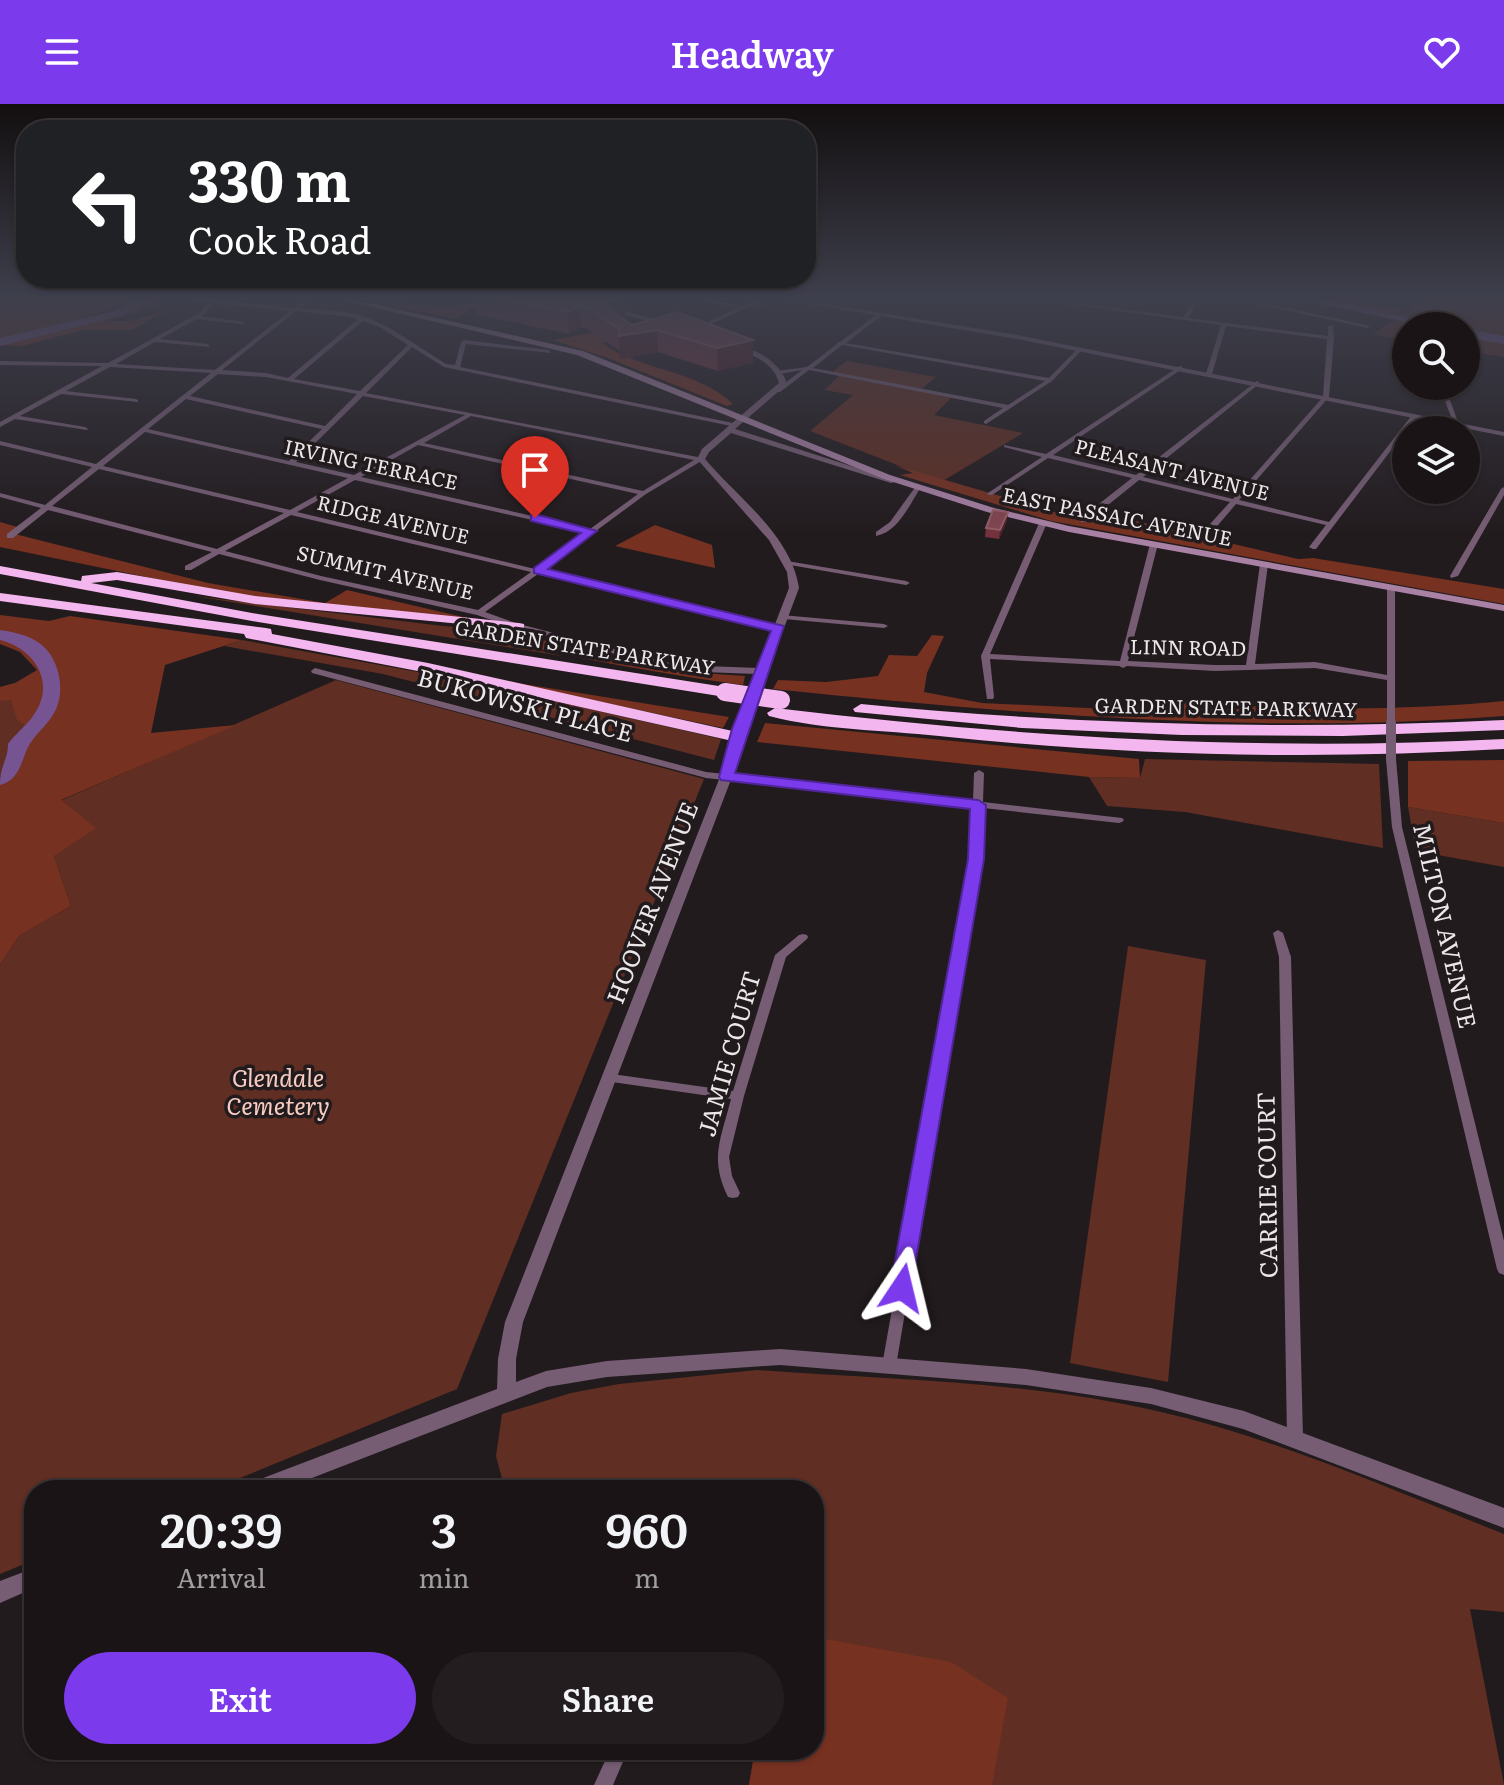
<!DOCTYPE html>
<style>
body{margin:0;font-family:Literata,serif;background:#231d1f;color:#f1f3f6;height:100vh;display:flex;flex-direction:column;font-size:30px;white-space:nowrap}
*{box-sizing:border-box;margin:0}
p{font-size:26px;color:#9f9ea1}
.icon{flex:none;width:44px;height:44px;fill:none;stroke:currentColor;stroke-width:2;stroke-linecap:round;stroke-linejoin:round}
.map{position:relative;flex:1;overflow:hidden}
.details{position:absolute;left:24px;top:1376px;width:800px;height:280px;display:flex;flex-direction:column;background:#1a1416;border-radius:32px;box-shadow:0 2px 6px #0004,0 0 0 2px #383335}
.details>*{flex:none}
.hud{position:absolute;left:16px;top:16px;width:800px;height:168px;border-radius:32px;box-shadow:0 2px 6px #0004,0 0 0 2px #383335;background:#202124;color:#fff;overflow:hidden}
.buttons{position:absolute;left:1392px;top:208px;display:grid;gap:16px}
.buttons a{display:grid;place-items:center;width:88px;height:88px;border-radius:50%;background:#1a1416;box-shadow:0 2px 6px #0004,0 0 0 2px #383335;font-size:40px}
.pin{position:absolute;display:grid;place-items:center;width:68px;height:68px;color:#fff;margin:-82px -34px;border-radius:50% 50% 50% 0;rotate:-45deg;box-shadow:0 0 8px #0007}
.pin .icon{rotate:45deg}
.me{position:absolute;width:88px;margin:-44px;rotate:10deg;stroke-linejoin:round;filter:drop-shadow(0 0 6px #0008)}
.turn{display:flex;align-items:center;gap:28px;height:168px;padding:0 40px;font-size:36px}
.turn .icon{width:104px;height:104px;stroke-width:2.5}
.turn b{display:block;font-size:56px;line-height:68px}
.eta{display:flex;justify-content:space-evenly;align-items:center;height:136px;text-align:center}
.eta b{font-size:48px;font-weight:600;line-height:56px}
.primary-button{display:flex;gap:16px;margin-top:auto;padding:16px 40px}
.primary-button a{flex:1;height:92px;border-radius:48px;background:#7c3aed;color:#fff;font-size:32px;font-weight:600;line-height:92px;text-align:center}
.primary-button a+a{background:#231d1f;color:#f1f3f6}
header{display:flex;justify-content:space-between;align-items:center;height:104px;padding:0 40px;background:#7c3aed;color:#fff;font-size:36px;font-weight:600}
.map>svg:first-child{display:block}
</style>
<header><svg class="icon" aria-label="menu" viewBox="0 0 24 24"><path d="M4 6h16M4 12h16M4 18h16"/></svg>Headway<svg class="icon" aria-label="heart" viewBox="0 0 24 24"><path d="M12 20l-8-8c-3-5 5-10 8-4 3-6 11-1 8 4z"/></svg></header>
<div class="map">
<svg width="1504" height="1681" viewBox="0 0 1504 1681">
<rect width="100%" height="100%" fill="#221b1e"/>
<path fill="#602e22" d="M0,195H141L16,236L0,237Z
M1419,195H1504V253L1466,247V222H1406V236L1373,230L1398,215Z
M847,257L936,273L919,287L951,294L934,311L1023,329L941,378L810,327L853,291L824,286L839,272L833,267Z
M194,492L443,522L562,552Z
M242,536L462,576L721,635L714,656L383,570L224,542Z
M50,571L32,625L18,640V652L0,675V583Z
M336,576L704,675L457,1285L211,1386H34V1456L0,1470V861L19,832L71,802L54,752L60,697Z
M1145,655L1379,660L1383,744L1185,708L1107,702L1089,673L1140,674Z
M1408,703L1504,719V763L1416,747Z
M1128,842L1206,856L1168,1278L1070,1259Z
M757,1266C891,1276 1031,1277 1161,1308C1279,1335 1392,1386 1504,1430V1508L1470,1505L1504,1681H749L755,1646H814V1386H505L496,1352L502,1310L571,1289L619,1280Z"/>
<path fill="#763121" d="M141,195H163L147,205L105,217H131L163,208L132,226H83L22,242L0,241V233C42,230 104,213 141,195Z
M361,195C393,195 451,211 478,195V200L456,215Z
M1296,195H1345L1402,205L1401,212L1398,215Z
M589,229L625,232L602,239C641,267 696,265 733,300L727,302L608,254L553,236Z
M894,361L1082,416L1102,409L1298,455L1313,454L1504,485V500L1051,417L900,371L913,369Z
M0,418L21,424L15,430L208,479L325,499L347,486L476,516L244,493L0,443Z
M655,421L712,441L715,464L615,442Z
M0,511L49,517L70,512L242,536L165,561L151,629L236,621L61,696L96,724L54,752L71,802L19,832L0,861V675L18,652V640L32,625L17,616L11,596L0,597V583L15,579L37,566L20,548L0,540Z
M443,522L504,527L673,567L745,572L743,581C641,567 543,548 443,522Z
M932,531L944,532L927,569L924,588L982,599L1129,606L1130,594C1247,605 1387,609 1504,597V612C1259,631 1016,610 773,585L778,576L826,578L878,572L889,551L917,552Z
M499,576L729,613L723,624Z
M765,619L1139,655L1140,674L1089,673L757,638Z
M1504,656V719L1408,703V657Z
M814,1533L951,1558L1008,1594L992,1681H749L755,1646H814Z"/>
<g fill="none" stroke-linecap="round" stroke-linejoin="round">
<path fill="#765492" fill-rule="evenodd" d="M138,195L149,197L123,211L0,242V234L115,207Z
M1300,195H1323L1447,222H1423Z
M1466,225L1504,232V240L1466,233Z
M0,526C12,528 25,530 36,537C59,550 67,587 54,609C48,620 38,628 31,638C22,650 22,676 0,681C0,661 8,656 8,640C15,630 26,622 33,612C57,579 35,545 0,536Z"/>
<path fill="#765d73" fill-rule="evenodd" d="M209,195L294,204L305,195H311L300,204C320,206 344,206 363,212C391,222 419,243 446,260L455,261L461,238L464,236L549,246L551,249L466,240L460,263L738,320V322L736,323L444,263L412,243L366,289L703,354V356L646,390L543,466L779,523L783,525L779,527L538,470L485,508L518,520V524H515L477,511L320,476L219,450L191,466H185V462L212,448L48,406L13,434H7V430L41,404L0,393V389L45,401L92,363L0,341V337L96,360L211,269L110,263L66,287L136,295L138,296V298L61,290L20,312L85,323L88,325L87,326L15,315L0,323V318L102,262L0,261V257L108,259L201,208ZM212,199L290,207L215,266L116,260L155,238L210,243L208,240L160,235L197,215L242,220L245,218L201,212L205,210ZM296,207L349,213L358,215L288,274L266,269L222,266ZM363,217L378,222L408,241L360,287L294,275ZM218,270L266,273L357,290L325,322L190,292ZM363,292L465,311L354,371L296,358ZM186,295L322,325L289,357L148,325ZM471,312L694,356L643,387L424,339ZM145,328L348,374L290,406L103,362ZM418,341L638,390L590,425L361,373ZM99,365L284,409L217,445L52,402ZM355,376L586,428L535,465L297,408ZM291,411L531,468L478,506L321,472L225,447Z
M695,195H707L747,203L744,205Z
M1032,195H1047L1183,213L1195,195H1201L1188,214L1328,232V222L1333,221L1334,234L1329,293L1239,396L1329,418L1412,311L1417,312L1316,445H1313L1309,443L1326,421L1236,400L1207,434H1201V430L1230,398L1139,376L1087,418H1081V414L1132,374L1048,354L992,391H988V389L1042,353L1004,343V341L1046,350L1180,262L1182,263V265L1053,351L1136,371L1257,277L1259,278V280L1143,373L1233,395L1323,293L1327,235L1226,222L1212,270L1209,272L1206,270L1221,221Z
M1236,195H1246L1370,222L1367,224Z
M613,204L664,218L665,219L662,221L611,207Z
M879,209L881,212L846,239L1049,274L1078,244L1083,245L1052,277L986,320L984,319V317L1003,304L809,266L780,288H776V286L802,266L779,270L777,269V267L807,263L837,240V238H840ZM842,241L1045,277L1008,301L813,264Z
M1439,282H1445L1459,321L1454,320Z
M916,382L921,383C910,400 898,428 876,432V428L890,418Z
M1504,383V391L1458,472L1451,474L1450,472L1501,385Z
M1040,417L1047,419L990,550L1120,557L1150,440L1154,438L1158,440L1128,557L1215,561H1246L1260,460L1264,458L1268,460L1255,560L1315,558L1387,571V483L1391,481L1395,483V619L1391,622L1387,619V576L1315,564L1215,567L1127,562L1123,564L1119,562L990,555L994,593L993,595H987L981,552Z
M787,457L906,477L910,479L906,481L790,461L786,459Z
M781,511L884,520L888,522L884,524L784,515L780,513Z
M315,564L706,668L973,697L974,669L979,666L984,669L983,698L1122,714L1124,716L1122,718L1119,719L983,704L981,755L896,1262L894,1267L889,1268L884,1267L882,1262L971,755L973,703L706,674L312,569L311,567Z
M1391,652L1396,655L1402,723L1504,1137V1171L1499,1169L1497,1165L1392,723L1386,655Z
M1278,826L1283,829L1291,853L1303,1334L1300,1339L1295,1341L1290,1339L1287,1334L1279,853L1273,829Z
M803,830L807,831L808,833L807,835L786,853L744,992L729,1053L732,1072L740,1089L738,1093L733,1094L728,1093C709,1054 721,1035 731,995L612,978L608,977L606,974L608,971L612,970L733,987L775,851L799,831Z
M610,1646H628L613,1681H594Z"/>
<path fill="#765d73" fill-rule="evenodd" d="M758,195H766L695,227L690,226Z
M780,195H795L1017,231L1504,328V332L1017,235Z
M732,240C754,243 781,258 787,280L735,325L898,377L891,379L731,329L709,348L705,355C738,394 791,431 799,484L746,625L732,673L523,1218L516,1255V1278L546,1267L607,1257L780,1245L1026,1265L1151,1284L1244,1307L1504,1404V1424L1243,1325L1151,1300L1026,1281L780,1261L607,1273L547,1283L281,1386H247L250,1379L497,1285L498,1255L505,1218L720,673L734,625L756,570L678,567L514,523L519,520L678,561L758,564L789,484L787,468L769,436L697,355L702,345L779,279C774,258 751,250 732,244Z
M34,1464V1484L0,1499V1477Z"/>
<path fill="#a881a5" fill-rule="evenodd" d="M185,195H213L216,197L212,199Z
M338,195H352L583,247L890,371L994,404L1069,422L1504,501V507L1069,428L987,408L884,375L577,251Z"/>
<path fill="#f4b6ee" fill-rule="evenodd" d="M0,462L81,477L82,472L117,468L255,492L519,519L524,520V526L255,500L117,476L91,479L258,510L725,583L733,588L725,593L258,518L0,470Z
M0,489L266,524L271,525L272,530L428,559L737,628L745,633L737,638L428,569L251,535L246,534L244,530L0,497Z
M861,600C1075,621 1289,626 1504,616V626L1343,632L1182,631L1022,624L855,608L853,605Z
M775,604C1018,633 1259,648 1504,635V645C1315,656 1127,652 939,632C883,626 823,626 769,612L767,609Z"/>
<path stroke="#765d73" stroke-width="10" d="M1391,619V655"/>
<path stroke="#f4b6ee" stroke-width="18" d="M725,588L781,596"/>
</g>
<path fill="#74323e" d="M474,195H624L625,215H624L632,221L677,208L753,259L718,267L658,248L620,255V247L589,226L581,223L569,230L475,210Z
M1007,417L999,435L985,433L986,424Z"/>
<path fill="#4e2029" d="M619,195H624L625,215L611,220L602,200Z
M580,202L581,223L569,230L568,208Z
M657,226L658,248L620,255L619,232Z
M753,236V259L718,267L717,244Z
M1008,408L1007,417L999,435L1000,426Z"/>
<path fill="#814550" stroke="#925e68" stroke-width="2" d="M502,195H619L602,200L632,221L677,208L753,236L717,244L657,226L619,232V225L588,204L580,202L568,208Z
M993,406L1008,408L1000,426L986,424Z"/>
<linearGradient id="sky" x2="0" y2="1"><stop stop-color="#130f10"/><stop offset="0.45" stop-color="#3e3f4c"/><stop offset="1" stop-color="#3e3f4c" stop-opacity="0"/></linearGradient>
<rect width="1504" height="430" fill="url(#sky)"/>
<path fill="#7c3aed" stroke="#51269a" stroke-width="2" d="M535,410L597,427L548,465L784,522L735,669L978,696L986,701L984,755L910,1191L902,1194L894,1191L890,1184L968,755L970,705L721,676L719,673L732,625L771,527L534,469V464L581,429L531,417V411Z"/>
<g text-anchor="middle" stroke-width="7" stroke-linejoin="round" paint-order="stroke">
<g font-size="20" fill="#ece7e9" stroke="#221b1e">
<text transform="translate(371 361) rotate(12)" y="7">IRVING TERRACE</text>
<text transform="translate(1172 366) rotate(14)" y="7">PLEASANT AVENUE</text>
<text transform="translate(1117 413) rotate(11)" y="7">EAST PASSAIC AVENUE</text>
<text transform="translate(393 416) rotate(13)" y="7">RIDGE AVENUE</text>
<text transform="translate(385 469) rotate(13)" y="7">SUMMIT AVENUE</text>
<text transform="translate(585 544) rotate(9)" y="7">GARDEN STATE PARKWAY</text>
<text transform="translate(1188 544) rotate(1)" y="7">LINN ROAD</text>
<text transform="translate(1226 604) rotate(1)" y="7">GARDEN STATE PARKWAY</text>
</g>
<g font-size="24" fill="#ece7e9" stroke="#221b1e">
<text transform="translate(525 602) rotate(15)" y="8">BUKOWSKI PLACE</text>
<text transform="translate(653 799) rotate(-69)" y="8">HOOVER AVENUE</text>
<text transform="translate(1444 822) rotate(77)" y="8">MILTON AVENUE</text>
<text transform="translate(730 950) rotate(-74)" y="8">JAMIE COURT</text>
<text transform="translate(1268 1081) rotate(-91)" y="8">CARRIE COURT</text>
</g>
<g font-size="24" font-style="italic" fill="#f8ccc1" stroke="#221b1e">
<text x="278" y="983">Glendale<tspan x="278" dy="28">Cemetery</tspan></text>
</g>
</g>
</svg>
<div class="buttons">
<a><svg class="icon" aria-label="search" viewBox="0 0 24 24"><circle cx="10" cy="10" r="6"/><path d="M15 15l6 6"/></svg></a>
<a><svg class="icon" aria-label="layers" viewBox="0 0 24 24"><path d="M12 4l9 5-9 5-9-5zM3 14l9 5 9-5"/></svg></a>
</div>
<div class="pin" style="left:535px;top:414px;background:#d93025"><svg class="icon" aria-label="arrive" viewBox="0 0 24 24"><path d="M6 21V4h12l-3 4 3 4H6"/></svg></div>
<svg class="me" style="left:902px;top:1184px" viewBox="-20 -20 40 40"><path d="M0-17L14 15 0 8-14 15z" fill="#7c3aed" stroke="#fff" stroke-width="4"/></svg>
<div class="hud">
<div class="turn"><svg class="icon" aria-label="left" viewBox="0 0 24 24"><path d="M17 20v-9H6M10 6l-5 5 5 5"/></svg><div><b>330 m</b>Cook Road</div></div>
</div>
<section class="details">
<div class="eta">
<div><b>20:39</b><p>Arrival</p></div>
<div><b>3</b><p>min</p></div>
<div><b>960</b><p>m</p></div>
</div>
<div class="primary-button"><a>Exit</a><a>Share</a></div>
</section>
</div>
